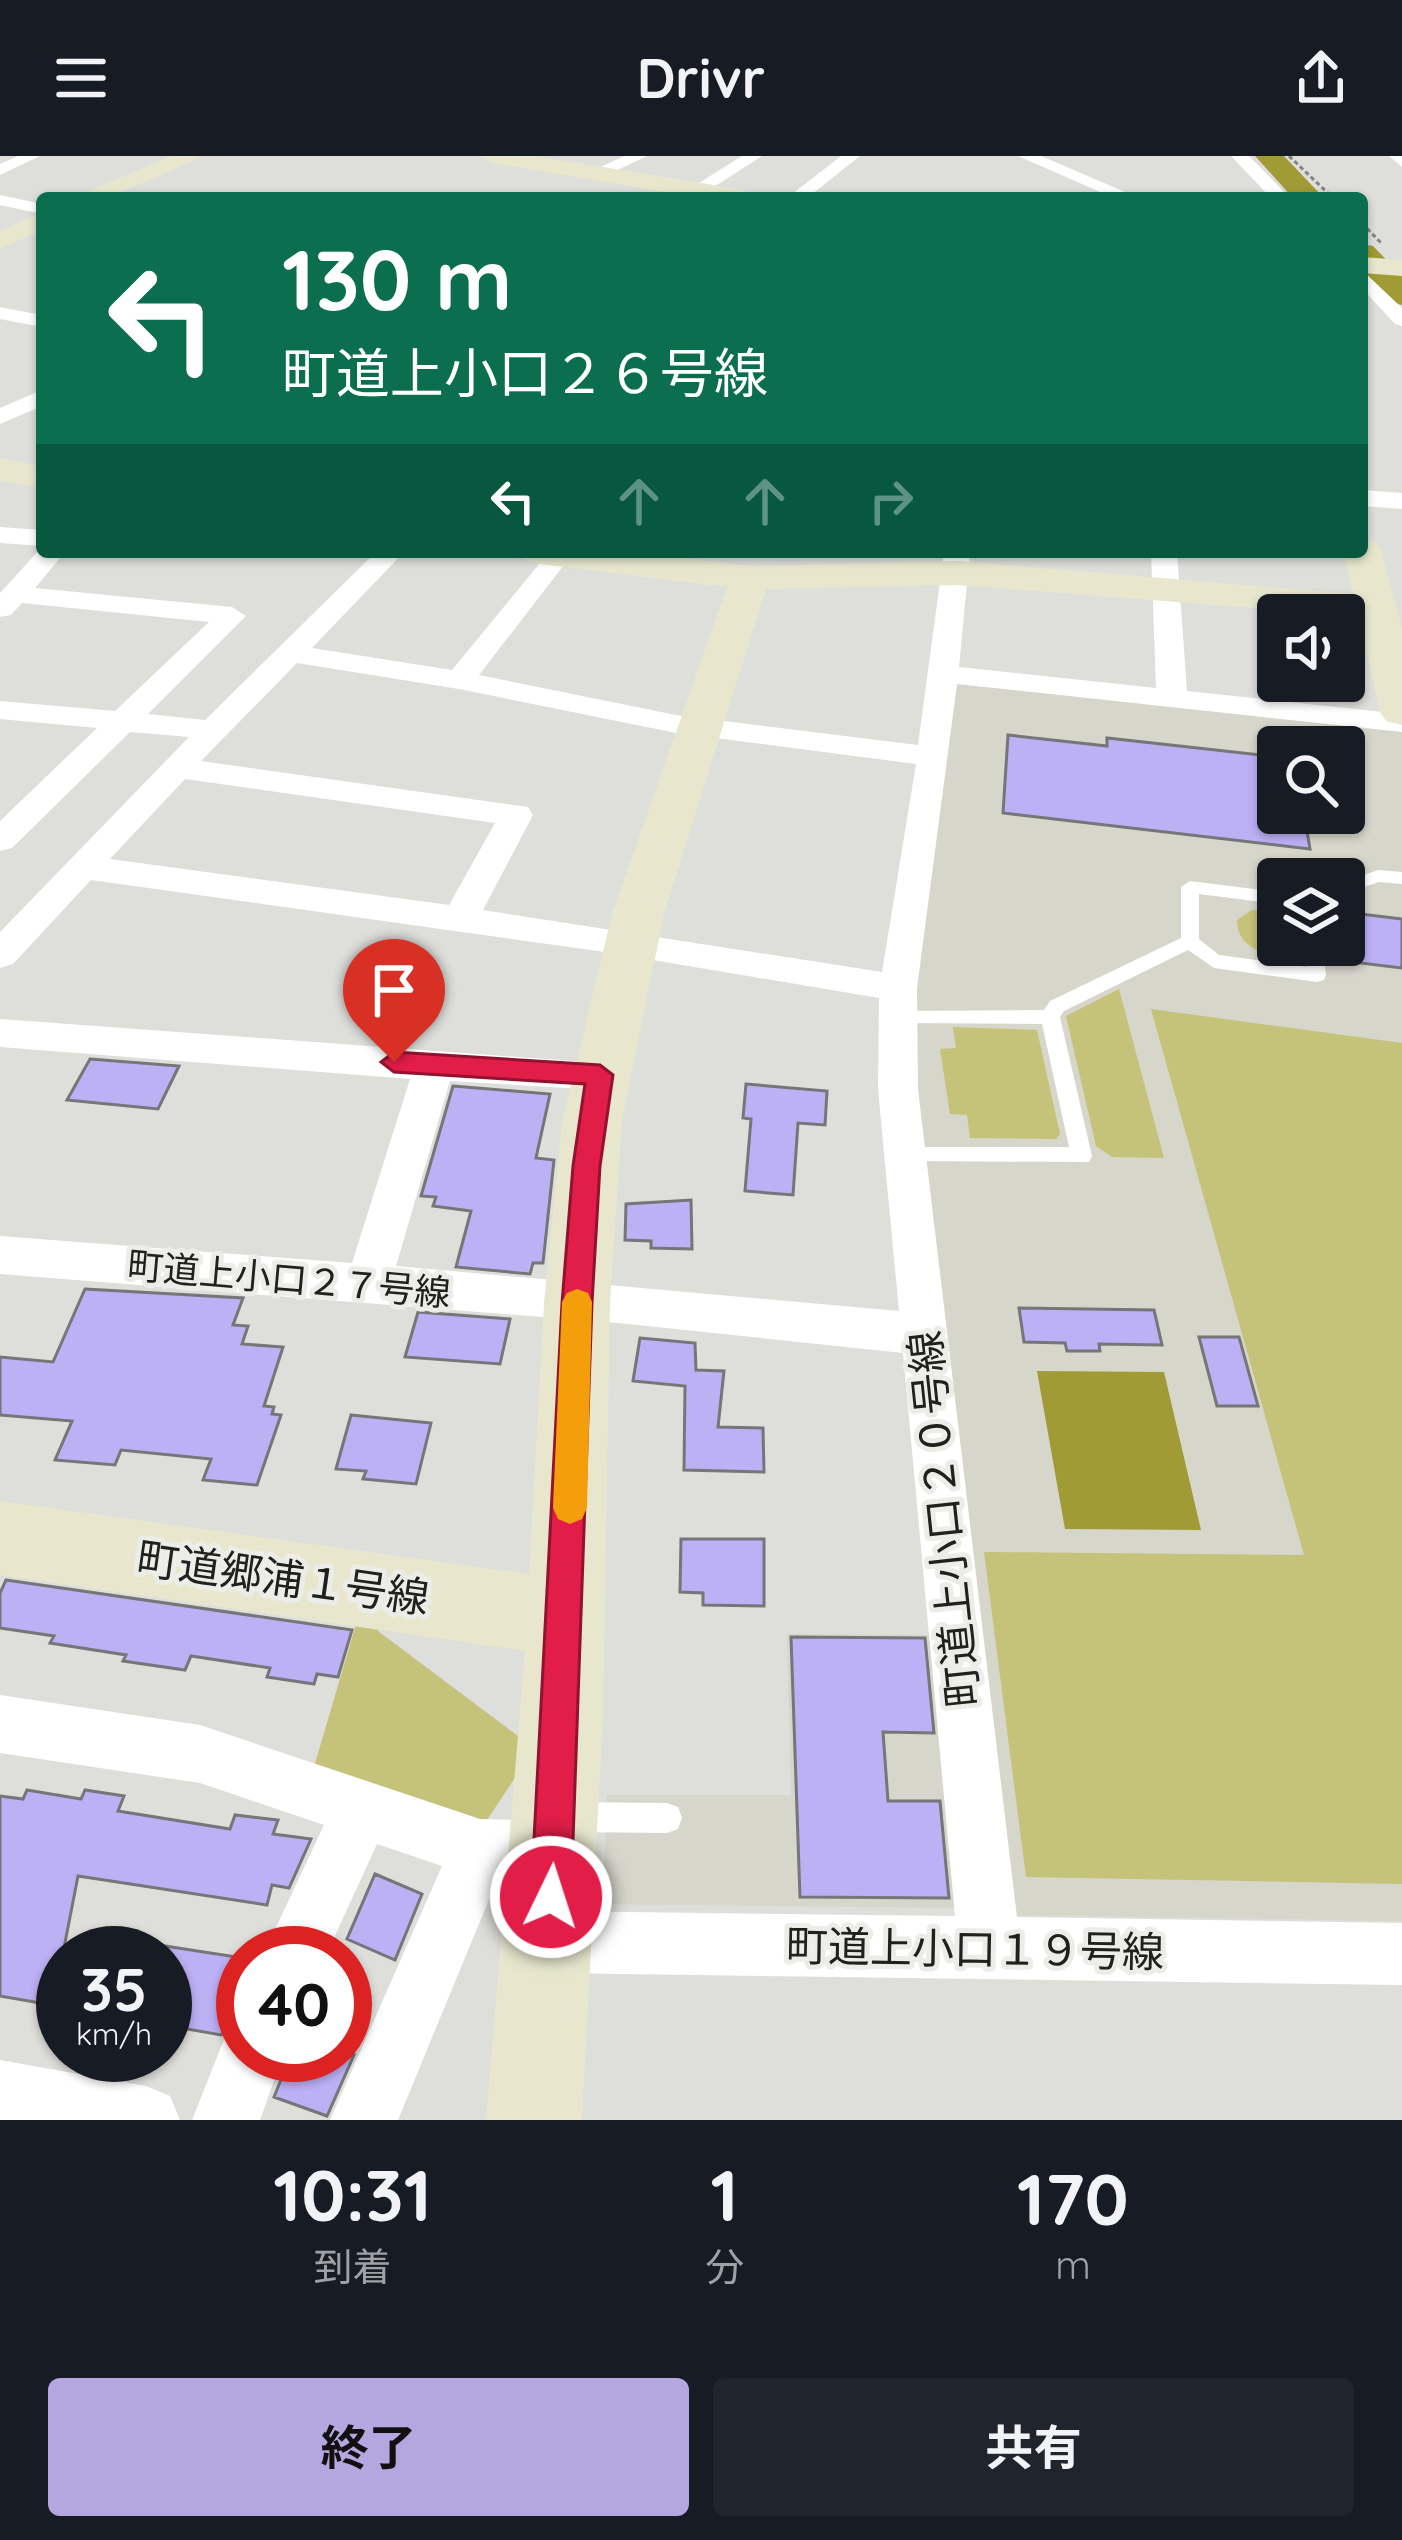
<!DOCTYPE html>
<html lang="ja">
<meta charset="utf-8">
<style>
body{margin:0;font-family:Quicksand,"Noto Sans JP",sans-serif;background:#20242c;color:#f1f3f6;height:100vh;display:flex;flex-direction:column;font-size:45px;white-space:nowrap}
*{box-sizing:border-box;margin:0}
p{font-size:39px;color:#9ea1a6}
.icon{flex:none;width:66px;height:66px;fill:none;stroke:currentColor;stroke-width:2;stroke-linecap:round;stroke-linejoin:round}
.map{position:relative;height:1964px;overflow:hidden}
.details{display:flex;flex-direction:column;background:#171b24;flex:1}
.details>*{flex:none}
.hud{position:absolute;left:36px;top:36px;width:1332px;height:366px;border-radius:12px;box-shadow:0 3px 9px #0004;background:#0b6e4f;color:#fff;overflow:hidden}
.fabs{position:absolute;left:1257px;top:438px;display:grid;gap:24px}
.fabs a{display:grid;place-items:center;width:108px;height:108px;border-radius:12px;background:#171b24;box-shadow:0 3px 9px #0004;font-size:60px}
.speed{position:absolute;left:36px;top:1770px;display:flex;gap:24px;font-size:60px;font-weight:700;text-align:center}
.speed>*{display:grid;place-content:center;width:156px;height:156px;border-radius:50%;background:#171b24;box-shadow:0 3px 9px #0004;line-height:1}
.speed small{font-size:30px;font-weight:400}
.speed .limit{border:18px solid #d22;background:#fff;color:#111}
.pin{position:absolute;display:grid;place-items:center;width:102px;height:102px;color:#fff;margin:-123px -51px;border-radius:50% 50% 50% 0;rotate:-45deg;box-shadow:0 0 12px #0007}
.pin .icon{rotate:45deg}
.me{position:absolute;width:132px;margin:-66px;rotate:4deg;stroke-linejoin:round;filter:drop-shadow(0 0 9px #0008)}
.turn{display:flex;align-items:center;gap:42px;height:252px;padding:0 48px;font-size:54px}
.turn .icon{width:156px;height:156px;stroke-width:2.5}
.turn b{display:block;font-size:84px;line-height:102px}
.lanes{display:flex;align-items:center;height:114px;padding:0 48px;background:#0003;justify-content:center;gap:60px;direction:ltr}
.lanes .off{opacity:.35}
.eta{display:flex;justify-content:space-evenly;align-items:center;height:204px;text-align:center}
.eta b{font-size:72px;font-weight:700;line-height:84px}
.button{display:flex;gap:24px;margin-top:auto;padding:24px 48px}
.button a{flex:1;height:138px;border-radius:12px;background:#b4a6de;color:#111;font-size:48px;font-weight:700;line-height:138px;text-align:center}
.button a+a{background:#20242c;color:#f1f3f6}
header{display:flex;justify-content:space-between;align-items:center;height:156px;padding:0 48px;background:#171b24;font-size:54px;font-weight:700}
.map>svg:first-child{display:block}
</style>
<header><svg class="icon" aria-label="menu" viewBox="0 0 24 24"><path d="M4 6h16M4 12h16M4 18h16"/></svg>Drivr<svg class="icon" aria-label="share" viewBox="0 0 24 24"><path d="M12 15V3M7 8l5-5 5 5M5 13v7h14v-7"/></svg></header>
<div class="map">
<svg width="1402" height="1964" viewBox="0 0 1402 1964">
<rect width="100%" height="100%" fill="#dededb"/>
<path fill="#d6d6cb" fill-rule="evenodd" d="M953,528L1402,570V1765L1005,1759L910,937L913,813ZM1278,591H1344V657H1278ZM1278,723H1344V789H1278Z
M787,1478L940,1479L967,1752L603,1748L607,1639H791Z"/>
<path fill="#c5c27a" d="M1252,754L1278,757V789H1300C1278,806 1236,796 1237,764Z
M1119,833L1164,1002L1112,1001L1096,990L1066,860Z
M1151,853L1402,887V1728L1026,1721L984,1396L1304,1399Z
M953,871L1037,874L1060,978L1056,983L970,982L967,959L950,958L940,893L956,892Z
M357,1465L382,1467L378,1475L530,1589V1599L483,1670L314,1611Z"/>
<path fill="#a19b36" d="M1037,1215L1164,1216L1201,1374L1065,1373Z"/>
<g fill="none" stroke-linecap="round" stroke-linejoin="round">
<path fill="#a19b36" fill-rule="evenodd" d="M1255,0H1284L1324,42H1293Z
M1362,88L1373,90L1402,120V149L1390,146L1362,116Z"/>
</g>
<path fill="#bdb1f6" stroke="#767578" stroke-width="3" d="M1008,579L1107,590V582L1278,601V657H1304L1310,693L1003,657Z
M1344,756L1402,763V812L1344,805Z
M90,903L179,910L158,953L67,944Z
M746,928L827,935L825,969L798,967L793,1039L745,1035L751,963L743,962Z
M453,930L550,938L536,1002L554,1004L543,1107H533L530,1118L456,1111L471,1055L433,1050L436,1041L421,1040Z
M691,1044L692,1093L651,1092V1085L625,1084L626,1048Z
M85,1133L243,1142L233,1169L248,1170L242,1188L283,1191L264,1250L274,1251L272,1258L281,1259L257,1329L203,1324L211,1303L121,1294L115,1309L55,1304L72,1265L0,1259V1201L53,1206Z
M1019,1152L1154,1154L1162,1189L1099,1188L1100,1195H1067L1065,1187L1024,1186Z
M418,1156L510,1163L500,1208L405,1201Z
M1199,1181H1239L1258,1250H1217Z
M640,1182L695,1187L696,1214L724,1215L718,1271L763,1272L764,1316L684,1314L685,1230L633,1225Z
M351,1259L431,1267L416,1328L363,1323L366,1315L336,1313Z
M681,1383H764V1450L703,1449V1437L680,1436Z
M6,1424L352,1474L338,1521L317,1518L314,1528L267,1521L270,1512L191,1500L185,1514L123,1505L126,1499L50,1487L54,1480L0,1472V1437Z
M791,1481L925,1482L934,1577L883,1576L888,1645H940L949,1742L800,1741Z
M27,1634L81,1643L85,1634L124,1640L118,1655L230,1673L235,1659L278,1664L273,1678L311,1683L289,1732L272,1729L267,1749L78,1720L63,1797V1851L0,1840V1640L23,1643Z
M375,1718L422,1738L395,1804L347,1783Z
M165,1790L243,1802V1829L231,1869L221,1879L165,1869Z
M291,1899H354L327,1960L274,1941Z"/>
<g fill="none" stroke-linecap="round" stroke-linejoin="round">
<path stroke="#848482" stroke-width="3" stroke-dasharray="4.5 3" stroke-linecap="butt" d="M1289,0L1333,42
M1362,67L1381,87"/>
<path fill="#fff" fill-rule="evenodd" d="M1378,714L1402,716V728L1379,726L1344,738V726Z
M1190,725L1278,736V748L1199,738V783L1219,799L1307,811L1304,789H1322L1326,819L1324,824L1317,826L1214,812L1188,794L1064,855L1060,861L1092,1000L1089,1006L896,1005L893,999L896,993L904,991H1069L1042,868L897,867L887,860L890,855L1044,854L1050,845L1181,782V731Z
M569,1646L667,1647L678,1651L682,1662L678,1673L667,1677L569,1676L558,1672L554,1661L558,1650Z"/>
<path fill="#fff" fill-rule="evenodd" d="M18,0H40L0,19V8Z
M624,0H647L603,21L588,17Z
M742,0H762L703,38L688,34Z
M841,0H860L807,42H787Z
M1018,0H1041L1139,42H1114Z
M1231,0H1249L1290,42H1271Z
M1389,0H1402V11Z
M0,39L42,48V58L0,49Z
M1362,114L1402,152V170L1395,168L1362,132Z
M0,151L42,159V171L0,163Z
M42,234V250L0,268V252Z
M1362,334L1402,337V353L1362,350Z
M0,371L42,374V390L0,387Z
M42,391V396H65L35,432L232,451L246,460L148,558L205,564L376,396H404L312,492L452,514L549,396H574L479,519L676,559L918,589L944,396H970L959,511L1156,532L1151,396H1177L1187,535L1402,558V576L957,528L917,832L918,933L1017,1761L1402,1767V1829L548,1817L526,1808L517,1786L526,1764L548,1755L955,1760L903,1197L618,1167L0,1118V1080L352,1107L410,923L0,891V863L614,908L620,919L614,930L600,934L450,925L396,1110L899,1155L878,933L879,842L605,796L91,724L13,808L0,812V776L189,581L130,576L12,692L0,695V665L97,572L0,563V545L115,555L209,466L22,447L11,459L0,461V437ZM297,507L459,533L676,577L916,608L882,816L483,754L533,659L528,651L201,605ZM185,623L495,667L449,749L110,703Z
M0,1539L200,1569L480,1663L554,1665L575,1674L584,1695L575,1716L554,1725L497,1724L398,1964H330L442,1710L377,1688L327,1797H264L324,1669L200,1627L0,1597Z
M243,1869V1899H283L260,1964H192L227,1876Z
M0,1904L146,1930L170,1940L180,1964H0Z"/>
<path fill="#e8e7ce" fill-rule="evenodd" d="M171,0H204L108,42H73Z
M479,0H535L744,34L757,42H699L491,7Z
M42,56V74L0,93V75Z
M1362,101L1402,104V120L1362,117Z
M0,302L42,310V332L0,324Z
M1362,382L1376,386L1381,394L1402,472V569L1386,565L1380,556L1359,463L1344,459L958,429L766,433L664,758L622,966L610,1147L603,1560L582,1964H486L525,1495L0,1419V1345L529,1418L544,1147L562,966L612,758L727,431L540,408L526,404L521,396H634L750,410L958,405L1353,438L1343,396H1362Z"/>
</g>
<path fill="#e11d48" stroke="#92132f" stroke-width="3" d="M394,896L600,909L613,919L600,1010L592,1147L571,1741L565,1755L551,1761L537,1755L531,1741L562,1147L573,1010L585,928L394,916L381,906Z"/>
<path fill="#f59e0b" d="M577,1133L588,1137L592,1146L587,1352L582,1363L570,1368L558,1363L553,1352L562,1146L567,1137Z"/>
<g text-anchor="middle" stroke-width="10" stroke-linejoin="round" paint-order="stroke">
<g font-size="36" fill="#20201e" stroke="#ecece8">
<text transform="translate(289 1123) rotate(5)" y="13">町道上小口２７号線</text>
</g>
<g font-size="42" fill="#20201e" stroke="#ecece8">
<text transform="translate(944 1363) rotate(-96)" y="15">町道上小口２０号線</text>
<text transform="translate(283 1422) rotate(8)" y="15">町道郷浦１号線</text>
<text transform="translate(975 1793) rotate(1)" y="15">町道上小口１９号線</text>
</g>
</g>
</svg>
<div class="fabs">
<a><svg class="icon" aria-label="sound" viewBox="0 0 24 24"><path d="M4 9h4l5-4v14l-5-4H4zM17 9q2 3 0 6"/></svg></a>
<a><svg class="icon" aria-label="search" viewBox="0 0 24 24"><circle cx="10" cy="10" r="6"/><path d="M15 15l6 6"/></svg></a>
<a><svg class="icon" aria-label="layers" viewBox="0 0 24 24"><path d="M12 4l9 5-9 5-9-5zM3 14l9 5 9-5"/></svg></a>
</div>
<div class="speed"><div>35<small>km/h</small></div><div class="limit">40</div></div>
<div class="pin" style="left:394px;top:906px;background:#d93025"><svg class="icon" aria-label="arrive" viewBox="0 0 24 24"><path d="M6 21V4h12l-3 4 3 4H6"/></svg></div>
<svg class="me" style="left:551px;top:1741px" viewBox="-20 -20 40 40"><circle r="17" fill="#e11d48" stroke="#fff" stroke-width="3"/><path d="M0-11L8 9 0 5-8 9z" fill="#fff"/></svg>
<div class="hud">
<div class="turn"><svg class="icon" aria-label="left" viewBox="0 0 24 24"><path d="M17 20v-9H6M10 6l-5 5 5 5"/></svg><div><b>130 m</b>町道上小口２６号線</div></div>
<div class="lanes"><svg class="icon" aria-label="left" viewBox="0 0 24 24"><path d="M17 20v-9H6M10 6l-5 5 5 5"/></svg><svg class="icon off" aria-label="ahead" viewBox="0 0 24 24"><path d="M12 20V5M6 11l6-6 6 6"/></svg><svg class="icon off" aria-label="ahead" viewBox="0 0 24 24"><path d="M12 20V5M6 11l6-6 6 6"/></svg><svg class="icon off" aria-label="right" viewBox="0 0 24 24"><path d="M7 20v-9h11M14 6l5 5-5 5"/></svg></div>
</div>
</div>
<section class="details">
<div class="eta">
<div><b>10:31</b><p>到着</p></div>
<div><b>1</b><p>分</p></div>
<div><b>170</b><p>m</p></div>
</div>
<div class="button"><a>終了</a><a>共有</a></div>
</section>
